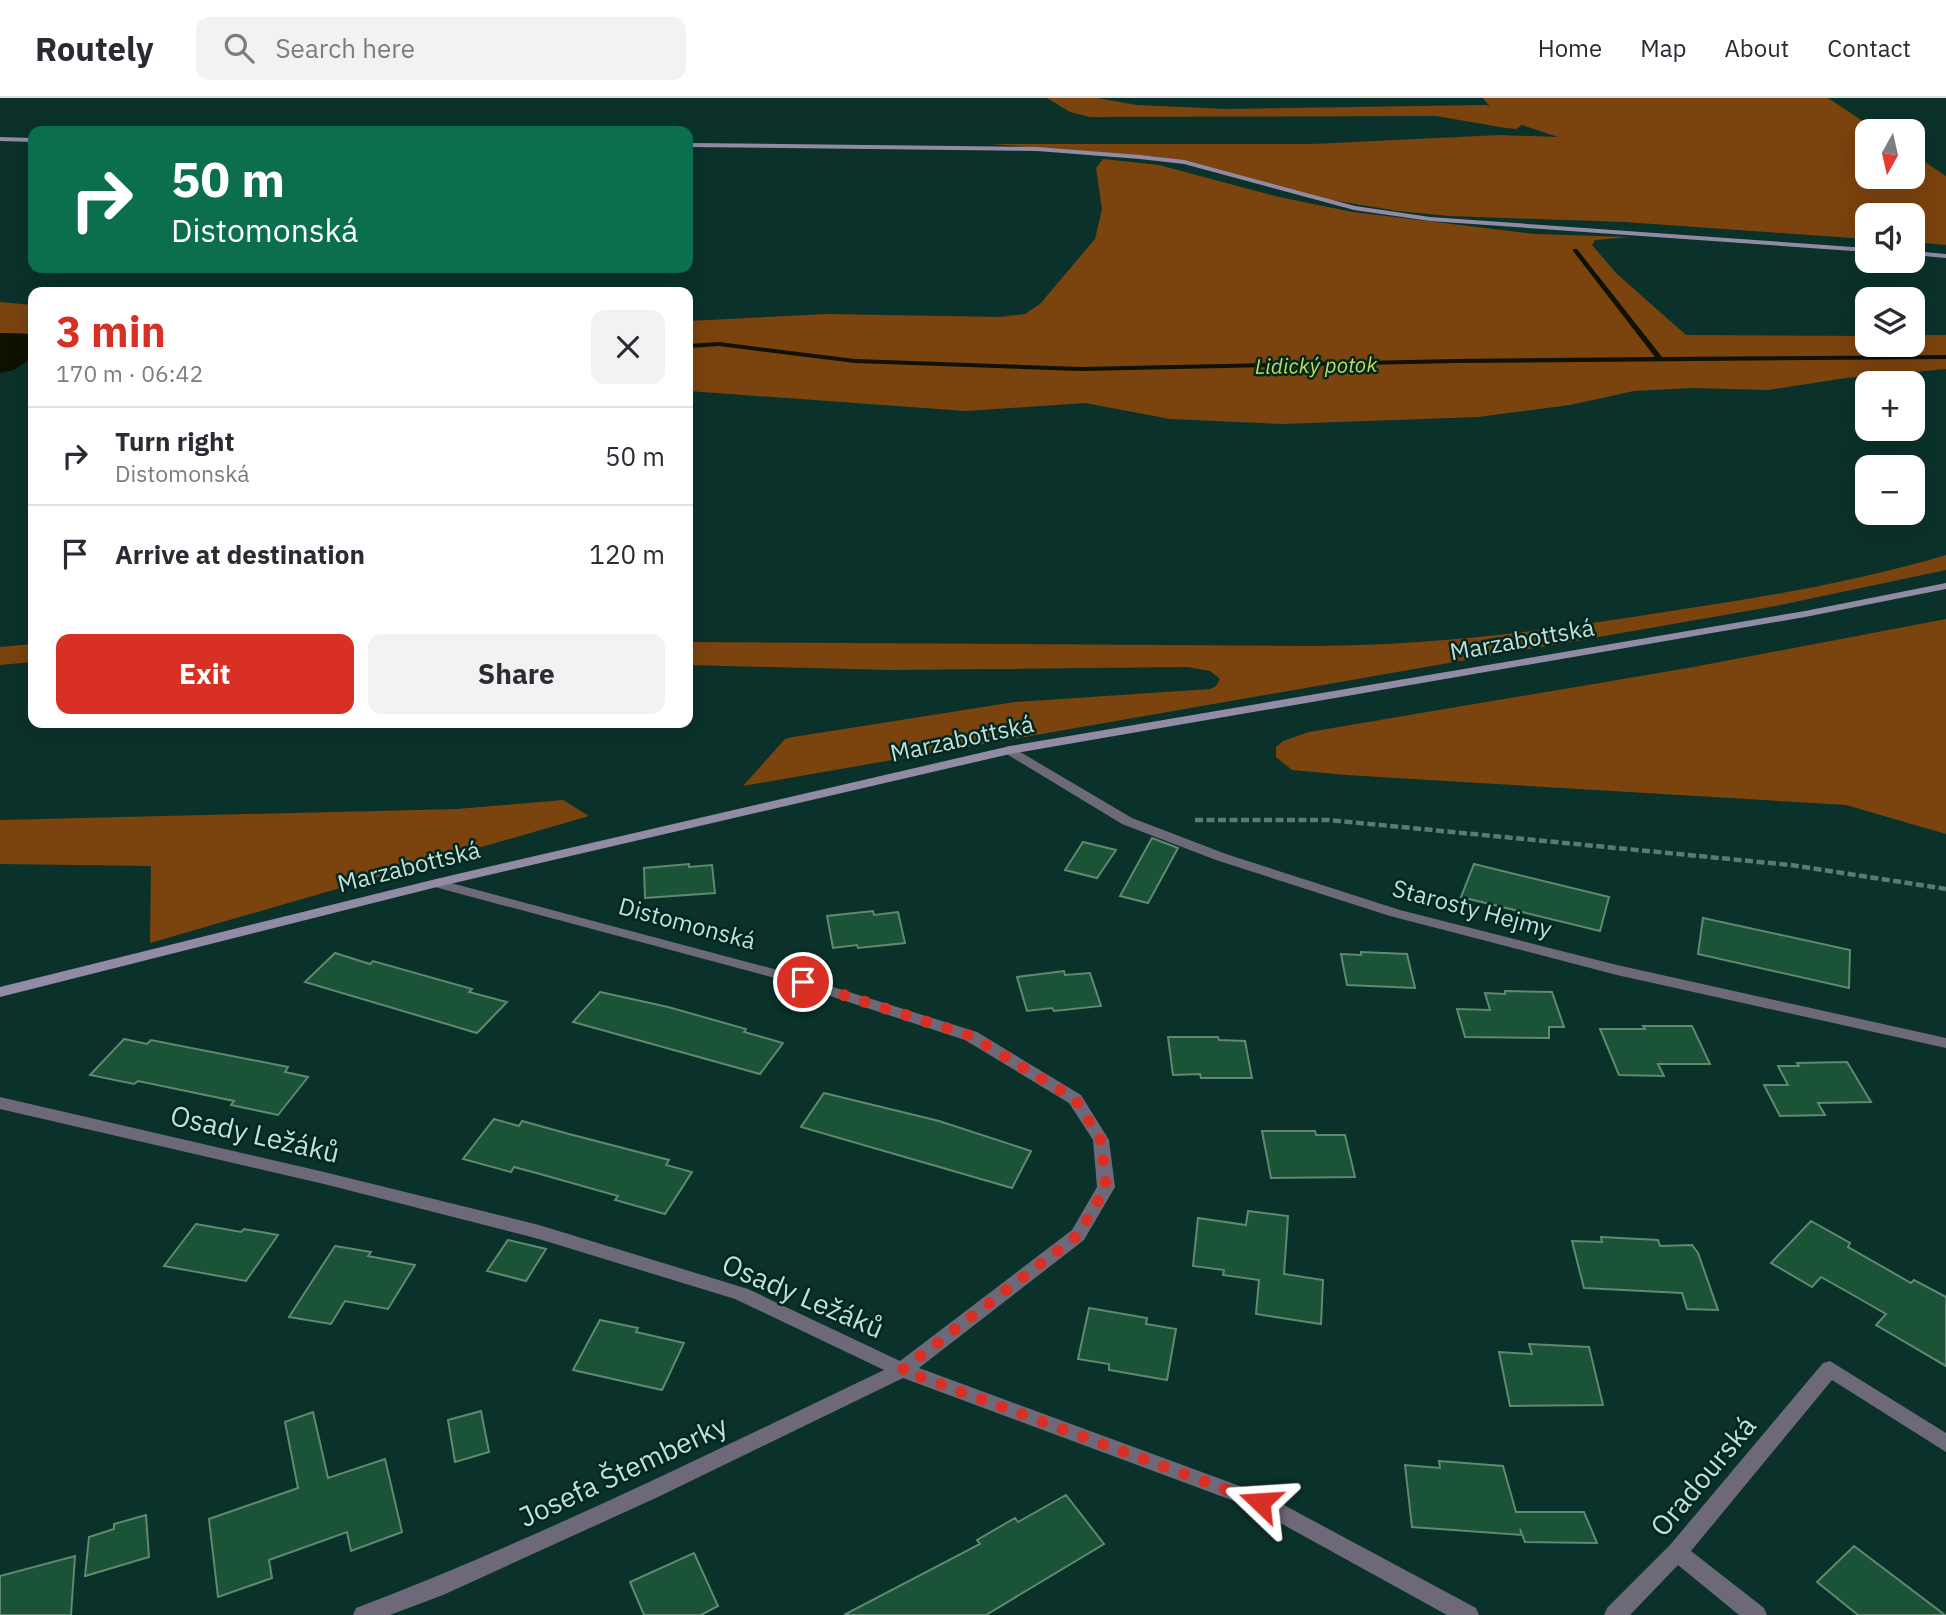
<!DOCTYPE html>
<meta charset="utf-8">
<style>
body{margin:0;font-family:"IBM Plex Sans",sans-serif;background:#f2f2f3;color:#2b2b33;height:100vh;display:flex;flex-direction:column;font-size:26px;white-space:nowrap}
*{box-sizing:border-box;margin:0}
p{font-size:23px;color:#7c7c81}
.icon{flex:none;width:38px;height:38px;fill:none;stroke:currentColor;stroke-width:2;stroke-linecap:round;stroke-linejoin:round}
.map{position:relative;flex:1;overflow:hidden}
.details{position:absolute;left:28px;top:189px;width:665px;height:441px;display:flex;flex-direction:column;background:#fff;border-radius:14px;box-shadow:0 7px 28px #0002}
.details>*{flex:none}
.guide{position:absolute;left:28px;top:28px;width:665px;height:147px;border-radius:14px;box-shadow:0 7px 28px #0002;background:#0b6e4f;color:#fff;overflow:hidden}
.needle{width:46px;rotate:188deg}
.controls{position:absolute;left:1855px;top:21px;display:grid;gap:14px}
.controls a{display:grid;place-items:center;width:70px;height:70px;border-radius:14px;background:#fff;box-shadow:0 7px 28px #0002;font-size:35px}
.pin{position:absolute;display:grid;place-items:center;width:60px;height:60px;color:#fff;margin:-30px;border:4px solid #fff;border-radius:50%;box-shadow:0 2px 7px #0007}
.me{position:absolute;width:77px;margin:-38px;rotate:290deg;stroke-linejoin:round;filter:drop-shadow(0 0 5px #0008)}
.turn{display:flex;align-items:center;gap:24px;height:147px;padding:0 28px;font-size:32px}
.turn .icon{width:91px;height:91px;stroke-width:2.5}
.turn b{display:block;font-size:49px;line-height:60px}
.round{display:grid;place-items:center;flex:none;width:74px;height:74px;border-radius:14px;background:#f2f2f3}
.headline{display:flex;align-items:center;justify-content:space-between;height:119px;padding:0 28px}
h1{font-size:42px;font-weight:800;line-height:52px;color:#d93025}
.button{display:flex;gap:14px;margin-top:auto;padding:14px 28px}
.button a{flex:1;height:80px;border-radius:14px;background:#d93025;color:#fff;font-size:28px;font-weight:800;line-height:80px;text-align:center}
.button a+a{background:#f2f2f3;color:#2b2b33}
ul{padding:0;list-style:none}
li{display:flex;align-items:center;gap:21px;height:98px;padding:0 28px;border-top:2px solid #e1e1e2}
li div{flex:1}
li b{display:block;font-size:26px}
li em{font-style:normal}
header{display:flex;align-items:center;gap:42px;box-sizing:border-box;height:98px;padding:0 35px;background:#fff;border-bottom:2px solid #e1e1e2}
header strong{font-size:33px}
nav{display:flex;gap:38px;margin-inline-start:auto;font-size:24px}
.search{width:490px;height:63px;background:#f2f2f3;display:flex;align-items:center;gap:18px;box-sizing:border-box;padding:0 24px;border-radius:14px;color:#7c7c81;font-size:26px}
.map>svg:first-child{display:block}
</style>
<header>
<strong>Routely</strong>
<div class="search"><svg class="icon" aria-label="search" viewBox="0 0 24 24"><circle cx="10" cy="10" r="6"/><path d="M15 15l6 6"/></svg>Search here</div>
<nav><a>Home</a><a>Map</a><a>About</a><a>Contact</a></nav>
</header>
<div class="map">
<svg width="1946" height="1517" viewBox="0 0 1946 1517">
<rect width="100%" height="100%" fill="#0a322a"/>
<path fill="#7b430e" d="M1047,0H1097L1137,7L1227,11L1486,7L1490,9L1483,0H1828L1878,33H1867V79H1913V56L1946,78V147L1913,144V117H1867V141L1625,124L1449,118L1398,113L1319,100L1268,85L1158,59L991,46H1312L1500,37L1558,39L1522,27L1516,31L1506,30L1436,18L1090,19L1070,14Z
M1103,61L1159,67L1279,99L1353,114L1535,136L1630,139L1595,142L1592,147L1617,176L1686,237L1867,238V247H1913V237H1946V271L1846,280L1768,292L1692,290L1634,293L1570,307L1478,319L1281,326L1170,321L1085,305L966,313L688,293V223L826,216L1000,219L1025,216L1040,206L1095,141L1102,111L1096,70Z
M0,204L33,207V236L0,235Z
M1946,457V472L1776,508L743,688L785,641L793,639L1015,604L1210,591L1216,588L1220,581L1210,573L1187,569L890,572L688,567V544L1317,548C1436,547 1553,532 1671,513C1763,499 1856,484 1946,457Z
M1946,521V736L1846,707L1346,677L1292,672L1276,659V649L1283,643L1309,634L1688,570Z
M33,546V564L0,567V549Z
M563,702L589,718L150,845L151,768L0,766V722L457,711Z"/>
<path fill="#0f1200" d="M0,235L33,236V259L14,272L0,275Z"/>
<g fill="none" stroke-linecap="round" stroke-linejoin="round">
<path fill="#0f1200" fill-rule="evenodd" d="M1573,151H1577L1662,259L1946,257V261L1455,265L1080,273L855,265L719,248L688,250V246L719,244L855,261L1080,269L1455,261L1655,259L1573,153Z"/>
</g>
<path fill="#1a5335" stroke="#618870" stroke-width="2" d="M1152,740L1178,750L1148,805L1120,798Z
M1083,744L1116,752L1097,780L1065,772Z
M689,766V769L712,767L715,795L645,800L644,770Z
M1474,766L1609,799L1600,833L1461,799Z
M873,813L874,817L898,814L905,845L858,850L857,847L833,850L827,818Z
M1703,820L1850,852L1849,890L1698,856Z
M1361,854L1407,856L1415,890L1347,887L1341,856L1361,857Z
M335,855L370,866L373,863L472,891L469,894L507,904L477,935L305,884Z
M1064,873L1065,877L1090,875L1101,908L1054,913L1052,910L1027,913L1017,879Z
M1505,893L1552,894L1564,929H1549V940L1465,939L1457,911L1490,912L1485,895L1505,896Z
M600,894L668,909L746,931L744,934L783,945L760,976L573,924Z
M1643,928H1692L1710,966H1658L1664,978L1619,977L1600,931H1645Z
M1168,939H1218L1219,942L1245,943L1252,980H1201L1200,976L1173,977Z
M124,941L147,946L151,942L288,969L285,974L308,979L278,1017L231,1007L234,1003L138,983L134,986L90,977Z
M1847,964L1871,1004L1818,1005L1825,1017L1780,1018L1764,987H1788L1778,968H1799L1797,965Z
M824,995L939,1023L1031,1053L1012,1090L801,1029Z
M494,1021L519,1028L522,1023L569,1036L669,1062L666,1067L692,1074L665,1116L615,1102L618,1098L540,1076L514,1069L511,1074L463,1061Z
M1262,1033H1315L1316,1037H1345L1355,1079L1271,1080Z
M1248,1113L1288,1118L1284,1176L1323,1182L1321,1226L1256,1216L1259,1182L1223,1177L1224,1172L1193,1168L1198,1120L1246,1127Z
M1811,1123L1850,1145L1848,1149L1911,1185L1914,1182L1946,1199V1268L1876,1227L1886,1216L1853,1197L1821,1179L1812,1189L1771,1165Z
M196,1126L241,1134L244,1131L278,1137L246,1183L164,1168Z
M1601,1139L1658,1142L1660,1148L1692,1147L1698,1155L1718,1212L1687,1211L1682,1195L1584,1190L1572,1143L1602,1144Z
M508,1142L546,1151L526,1183L487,1173Z
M335,1148L371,1154L368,1158L415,1167L388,1211L345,1203L331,1226L289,1219Z
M1089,1210L1147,1220L1146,1226L1176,1231L1167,1282L1109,1272V1266L1078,1261Z
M600,1222L638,1230L636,1234L684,1245L662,1292L573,1272Z
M1529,1246L1589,1249L1603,1307L1510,1308L1499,1254L1532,1256Z
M481,1313L489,1354L455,1364L448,1322Z
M313,1314L328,1380L385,1361L402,1434L351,1453L347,1434L269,1462L272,1480L218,1499L209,1421L298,1390L285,1324Z
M1439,1363L1503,1368L1516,1414H1584L1597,1445L1525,1444L1520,1431L1522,1437L1412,1429L1405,1367L1440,1370Z
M1066,1397L1104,1446L986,1517H844L980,1446L977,1442L1015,1420L1018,1424Z
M146,1417L149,1459L85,1478L89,1439L114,1431V1426Z
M1854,1448L1945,1517H1858L1817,1484Z
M694,1455L718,1508L701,1517H644L630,1484Z
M75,1458L71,1517H0V1478Z"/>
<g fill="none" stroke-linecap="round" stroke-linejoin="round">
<path stroke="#5a7b74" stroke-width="4.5" stroke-dasharray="8 3.5" stroke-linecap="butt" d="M1195,722H1329L1791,767L1946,791"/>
<path fill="#6d6979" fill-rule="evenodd" d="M1010,648L1132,720L1226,756L1400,812L1617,867L1946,940V950L1617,877L1390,818L1216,762L1122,726L1005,655L1004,652L1005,649Z
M436,781L785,874L977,934L1081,997L1109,1042L1115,1089L1084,1142L919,1270L1267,1398L1476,1510L1479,1517H1447L1253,1410L903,1280L658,1399L443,1497L390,1517H353L356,1510C537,1441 710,1355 884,1272L735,1201L539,1141L324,1086L0,1011V999L324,1074L539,1127L748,1191L900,1263L1072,1132L1097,1089L1093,1042L1069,1005L965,942L775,880L431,788L429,785Z
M1830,1263L1946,1335V1354L1832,1282L1691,1453L1764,1510L1767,1517H1739L1678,1467L1630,1517H1604L1607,1510L1670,1447L1823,1265Z"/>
<path fill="#928ba5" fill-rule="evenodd" d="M0,39L33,40V44L0,43Z
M688,45L1037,49L1140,57L1184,62L1355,108L1430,119L1867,150V154L1430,123L1354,112L1184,66L1140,61L1037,53L688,49Z
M1913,153L1946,156V160L1913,157Z
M1946,485V491L1805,519L1010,656L437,789L0,899V889L436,781L1010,648L1805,513Z"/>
</g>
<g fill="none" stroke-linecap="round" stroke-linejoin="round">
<path stroke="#d93025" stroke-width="12" stroke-dasharray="0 21.6" d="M803,884L971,938L1075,1001L1101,1042L1106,1089L1078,1137L902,1272L1260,1404"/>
</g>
<g text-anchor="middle" stroke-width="5" stroke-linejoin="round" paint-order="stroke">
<g font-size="21" font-style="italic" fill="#c7db55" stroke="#002821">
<text transform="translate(1316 268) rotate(-1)" y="7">Lidický potok</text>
</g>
<g font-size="24" fill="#c5ded7" stroke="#002821">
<text transform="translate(1522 542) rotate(-10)" y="8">Marzabottská</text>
<text transform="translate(962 641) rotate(-12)" y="8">Marzabottská</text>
<text transform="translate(409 769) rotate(-14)" y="8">Marzabottská</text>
<text transform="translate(1472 811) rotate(15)" y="8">Starosty Hejmy</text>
<text transform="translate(687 826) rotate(15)" y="8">Distomonská</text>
</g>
<g font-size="28" fill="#c5ded7" stroke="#002821">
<text transform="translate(255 1036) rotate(13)" y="10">Osady Ležáků</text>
<text transform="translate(803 1198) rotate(23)" y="10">Osady Ležáků</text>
<text transform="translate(623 1373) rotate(-25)" y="10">Josefa Štemberky</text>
<text transform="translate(1703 1378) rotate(-50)" y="10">Oradourská</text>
</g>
</g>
</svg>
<div class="controls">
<a><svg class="needle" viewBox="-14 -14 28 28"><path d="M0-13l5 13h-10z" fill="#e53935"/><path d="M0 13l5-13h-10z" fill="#7c7c81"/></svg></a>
<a><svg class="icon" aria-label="sound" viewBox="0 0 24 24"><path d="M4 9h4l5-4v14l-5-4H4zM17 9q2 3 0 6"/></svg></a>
<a><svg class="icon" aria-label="layers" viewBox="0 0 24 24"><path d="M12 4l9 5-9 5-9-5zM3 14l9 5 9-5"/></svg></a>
<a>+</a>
<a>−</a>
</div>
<div class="pin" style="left:803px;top:884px;background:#d93025"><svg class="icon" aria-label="arrive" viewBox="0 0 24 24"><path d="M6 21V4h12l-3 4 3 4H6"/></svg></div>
<svg class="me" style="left:1260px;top:1404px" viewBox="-20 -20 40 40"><path d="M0-17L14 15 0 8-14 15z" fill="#d93025" stroke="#fff" stroke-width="4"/></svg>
<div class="guide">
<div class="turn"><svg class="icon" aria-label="right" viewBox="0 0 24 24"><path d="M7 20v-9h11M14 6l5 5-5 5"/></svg><div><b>50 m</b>Distomonská</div></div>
</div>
<section class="details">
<div class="headline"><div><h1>3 min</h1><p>170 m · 06:42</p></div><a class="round"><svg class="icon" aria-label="close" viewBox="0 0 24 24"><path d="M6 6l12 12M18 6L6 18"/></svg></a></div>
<ul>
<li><svg class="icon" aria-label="right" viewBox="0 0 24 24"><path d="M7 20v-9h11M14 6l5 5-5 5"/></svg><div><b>Turn right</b><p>Distomonská</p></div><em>50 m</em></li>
<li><svg class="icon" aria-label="arrive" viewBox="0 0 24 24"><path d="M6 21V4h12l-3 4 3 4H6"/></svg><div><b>Arrive at destination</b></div><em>120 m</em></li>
</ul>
<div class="button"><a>Exit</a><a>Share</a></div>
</section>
</div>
